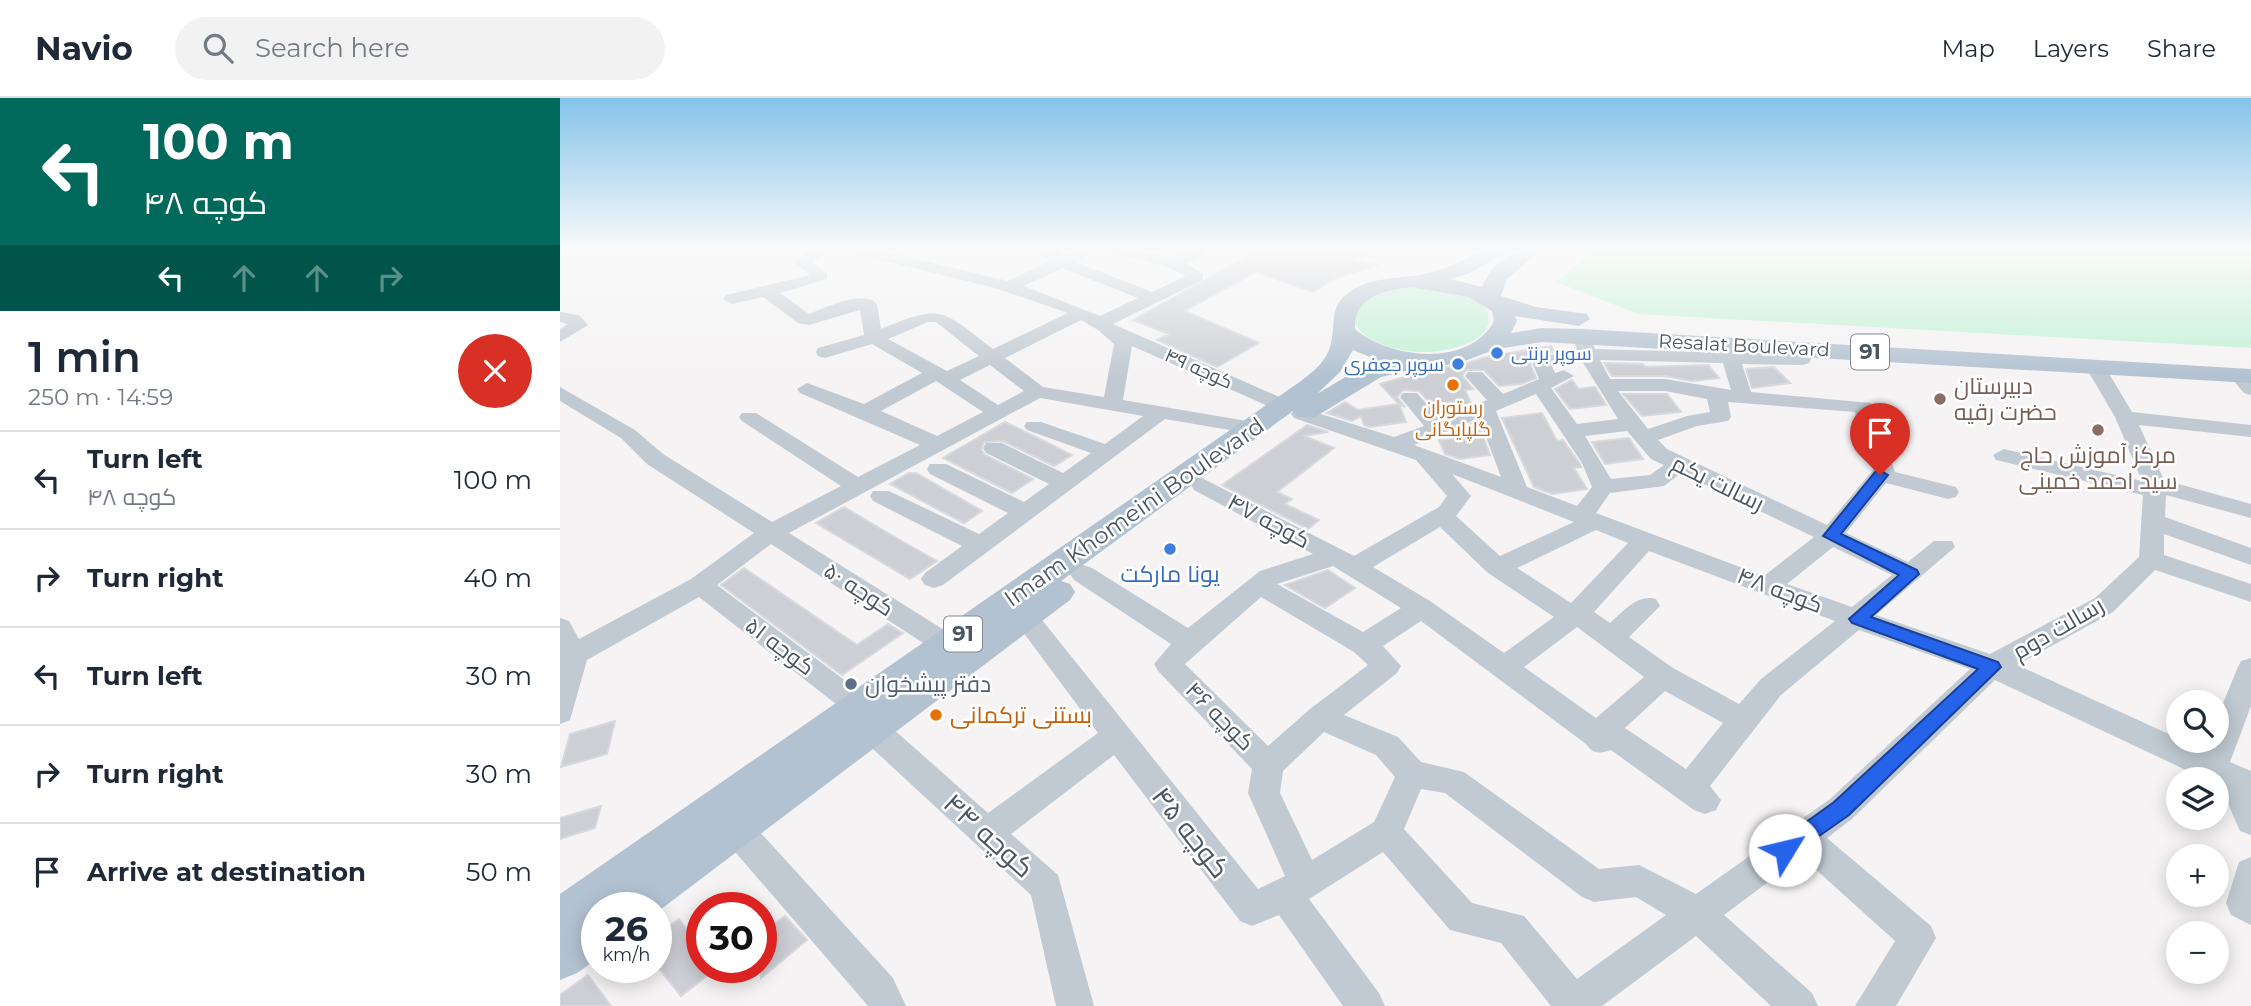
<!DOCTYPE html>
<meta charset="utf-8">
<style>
body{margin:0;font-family:Montserrat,Cairo,sans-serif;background:#f2f2f3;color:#1f2937;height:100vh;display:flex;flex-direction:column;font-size:26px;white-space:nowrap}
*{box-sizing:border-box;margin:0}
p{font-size:23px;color:#747a83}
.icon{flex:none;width:38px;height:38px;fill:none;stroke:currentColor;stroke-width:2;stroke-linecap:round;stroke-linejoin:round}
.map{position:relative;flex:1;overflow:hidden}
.sheet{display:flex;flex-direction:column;background:#fff;width:560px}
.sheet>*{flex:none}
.top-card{background:#00695c;color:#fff;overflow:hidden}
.fabs{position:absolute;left:1606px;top:592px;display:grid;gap:14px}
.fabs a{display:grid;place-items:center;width:63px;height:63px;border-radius:50%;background:#fff;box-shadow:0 4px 18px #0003;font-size:35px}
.speed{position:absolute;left:21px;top:794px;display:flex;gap:14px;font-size:35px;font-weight:700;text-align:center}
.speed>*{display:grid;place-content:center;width:91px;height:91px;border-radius:50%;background:#fff;box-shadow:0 4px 18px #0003;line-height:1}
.speed small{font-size:18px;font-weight:400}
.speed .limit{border:10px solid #d22;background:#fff;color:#111}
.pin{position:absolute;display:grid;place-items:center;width:60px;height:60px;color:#fff;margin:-72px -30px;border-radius:50% 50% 50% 0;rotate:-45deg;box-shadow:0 0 7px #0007}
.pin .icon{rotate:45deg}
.me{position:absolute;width:77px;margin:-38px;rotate:54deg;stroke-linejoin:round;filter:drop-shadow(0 0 5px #0008)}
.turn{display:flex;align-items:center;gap:24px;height:147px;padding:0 28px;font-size:32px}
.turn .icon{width:91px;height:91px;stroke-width:2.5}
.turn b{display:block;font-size:49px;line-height:60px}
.lanes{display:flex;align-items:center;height:66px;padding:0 28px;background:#0003;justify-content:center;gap:35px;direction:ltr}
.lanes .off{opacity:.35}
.round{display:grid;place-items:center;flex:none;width:74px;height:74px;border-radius:37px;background:#f2f2f3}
.head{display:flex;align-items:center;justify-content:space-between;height:119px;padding:0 28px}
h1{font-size:42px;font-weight:600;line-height:52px}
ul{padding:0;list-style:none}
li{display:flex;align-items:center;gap:21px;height:98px;padding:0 28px;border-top:2px solid #e0e1e3}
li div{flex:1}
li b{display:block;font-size:26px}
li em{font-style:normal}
header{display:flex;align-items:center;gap:42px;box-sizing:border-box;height:98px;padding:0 35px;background:#fff;border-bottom:2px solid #e0e1e3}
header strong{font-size:33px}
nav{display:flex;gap:38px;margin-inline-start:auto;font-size:24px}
.search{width:490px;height:63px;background:#f2f2f3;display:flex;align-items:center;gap:18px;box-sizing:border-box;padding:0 24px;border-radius:38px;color:#747a83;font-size:26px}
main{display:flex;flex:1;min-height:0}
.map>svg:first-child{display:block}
</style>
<header>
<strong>Navio</strong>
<div class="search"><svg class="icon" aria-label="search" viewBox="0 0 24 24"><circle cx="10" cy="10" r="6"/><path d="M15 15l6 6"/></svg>Search here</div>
<nav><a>Map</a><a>Layers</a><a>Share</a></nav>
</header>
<main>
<section class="sheet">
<div class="top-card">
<div class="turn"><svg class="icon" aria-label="left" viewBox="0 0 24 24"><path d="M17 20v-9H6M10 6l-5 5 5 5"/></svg><div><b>100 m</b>کوچه ۴۸</div></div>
<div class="lanes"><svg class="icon" aria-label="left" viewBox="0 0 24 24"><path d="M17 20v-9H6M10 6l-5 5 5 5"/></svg><svg class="icon off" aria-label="ahead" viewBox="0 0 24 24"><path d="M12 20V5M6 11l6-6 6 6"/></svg><svg class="icon off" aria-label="ahead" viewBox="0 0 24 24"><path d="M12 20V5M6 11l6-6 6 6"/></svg><svg class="icon off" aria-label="right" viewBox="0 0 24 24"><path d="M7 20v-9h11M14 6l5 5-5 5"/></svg></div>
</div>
<div class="head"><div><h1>1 min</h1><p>250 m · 14:59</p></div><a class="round" style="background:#d93025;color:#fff"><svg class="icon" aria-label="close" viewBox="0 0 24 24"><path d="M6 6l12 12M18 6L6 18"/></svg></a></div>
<ul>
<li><svg class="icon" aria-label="left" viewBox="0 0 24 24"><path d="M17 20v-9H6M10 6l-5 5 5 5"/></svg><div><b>Turn left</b><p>کوچه ۴۸</p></div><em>100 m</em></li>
<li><svg class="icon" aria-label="right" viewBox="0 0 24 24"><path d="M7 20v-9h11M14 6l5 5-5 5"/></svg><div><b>Turn right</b></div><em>40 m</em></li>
<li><svg class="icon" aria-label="left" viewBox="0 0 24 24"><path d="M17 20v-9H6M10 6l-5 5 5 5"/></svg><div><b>Turn left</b></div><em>30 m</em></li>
<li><svg class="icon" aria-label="right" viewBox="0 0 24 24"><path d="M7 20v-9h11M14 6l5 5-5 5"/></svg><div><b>Turn right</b></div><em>30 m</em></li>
<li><svg class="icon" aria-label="arrive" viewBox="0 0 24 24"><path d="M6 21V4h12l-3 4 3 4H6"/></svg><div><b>Arrive at destination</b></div><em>50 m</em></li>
</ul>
</section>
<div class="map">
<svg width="1691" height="908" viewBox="0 0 1691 908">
<rect width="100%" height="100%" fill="#f5f3f3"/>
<path fill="#c3f1d5" d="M1034,152H1691V250L1078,216L996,184Z
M849,189C867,189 945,197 926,231C919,242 906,246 894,250C821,270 736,208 849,189Z"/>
<path fill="#cdcfd5" stroke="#d7d9de" stroke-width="2" d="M699,152H817L793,162L817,167L777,180L753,194L696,174L624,213L699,245L657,269L597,242L609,236L573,222Z
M991,248L994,254L972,259L970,265L976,280L961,286L939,288L924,272H906L902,278L913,291L905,292L911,305L897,311L894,304L871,306L859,293L843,292L837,299L845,309L839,306L846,324L810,329L804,327L801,318L792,323L767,315L785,304L798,312L839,306L820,286L877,270L898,268L926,259Z
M1044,265L1083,266L1085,269L1148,267L1159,280L1132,283L1105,278H1052Z
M1214,269L1230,285L1192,290L1186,271Z
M1012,282L1019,291L1035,289L1046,307L1010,311L995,291Z
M1063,296H1107L1121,314L1082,318Z
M982,315L997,343L1003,342L1020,366L1021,369L1014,370L1027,391L992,396L974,389L942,320Z
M917,323L930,357L900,361L885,356L879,342L910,338L905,329Z
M445,324L482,342L512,357L494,368L443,343L424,344L421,351L425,357L473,381L452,395L383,360Z
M747,327L768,334L744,338L774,350L717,394L732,401L725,406L759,422L748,431L662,387Z
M1069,340L1083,361L1045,366L1032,344Z
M349,375H356L422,413L404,425L330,386Z
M284,409L338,441L377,463L350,481L256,425Z
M184,470L297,547L328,526L343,535L282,577L161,487Z
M768,472L795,490L765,510L725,487Z
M55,623L47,656L1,669L10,636Z
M41,708L35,730L0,741V720Z
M225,818L247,842L201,880V836Z
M119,821L134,840L142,834V870H157L121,898L96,867V838Z
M28,877L51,908H0V897Z"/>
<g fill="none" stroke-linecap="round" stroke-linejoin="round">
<path fill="#c1cad2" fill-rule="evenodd" d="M252,152H272L252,164L267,175V181L220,195L249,216C266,210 302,191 317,206L321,231C384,205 381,212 433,251L508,215L435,190L293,155L291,152H318L448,183L490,163L475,152H493L503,158L516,152H536L516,164L592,194L626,178L605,168L553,155L551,152H576L610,160L624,152H643V157L626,165L643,176V182L553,226L731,304L734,308L724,314L717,312L572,248L563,302L693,324L703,330L693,336L605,321L383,487L374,490L365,487L361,481L365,475L402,448L313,403L310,398L313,393H329L419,436L448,415L370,376L367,371L370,366H386L464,404L489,386L426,355L423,350L426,345H442L503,375L531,355L467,332L464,328L467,324H481L545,346L583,318L480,300L229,435L397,540L401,547L397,554L387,557L377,554L211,446L157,487L310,601L315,609L310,617L300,621L290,617L139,499L27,562L10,622L0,626V520L9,523L19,541L131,481L194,435L87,366L61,340L0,303V289L75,332L103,356L212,424L281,388L182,323L179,319L182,315H196L298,379L360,347L240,295L237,291L247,285L304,306L362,275L312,246L265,260L258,258L256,254L258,250L304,237L300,212L249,227L238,225L203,199L172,206L163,201L166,197L250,177L233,163ZM502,170L578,200L540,218L464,188ZM521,222L538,232L554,246L544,299L483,289L445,260ZM368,224H376L419,258L387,273L328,241ZM430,267L464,293L438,307L400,282ZM376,283L423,314L377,338L321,313Z
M0,214L19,217L28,227L0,244V231L8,226L0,224Z
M1022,233L1028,234L1035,251L1249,257L1251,261L1249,265L1242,267L1182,266L1191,294L1311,305L1335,374L1396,389L1399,394L1396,399L1388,401L1326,385L1286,435L1348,464L1374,443H1392L1395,449L1316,517L1430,556L1535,500L1579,459L1583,397L1436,362L1433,357L1444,351L1582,383L1555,319L1525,268L1528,264H1542L1572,314L1691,327V339L1579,327L1604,382L1691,406V420L1606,397L1605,419L1691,450V467L1604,436V457L1691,486V504L1595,472L1553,514L1457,567L1644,652L1648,642H1657V620L1677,571L1681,563L1691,560V608L1670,664L1691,673V737L1680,733L1657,681H1645L1435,582L1292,721L1267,740L1371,828L1376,840L1336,908H1295L1335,843L1242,759L1164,817L1252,895L1258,908H1211L1136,838L1042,908H991L941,845L890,832L823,754L749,801L819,895L825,908H783L719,817L692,828L680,823L554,657L451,736L498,777L534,908H496L471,797L301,640L297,631L301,622L312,619L323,622L428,715L538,635L452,519L456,512L465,509L474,512L698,791L725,778L688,695L692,671L598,573L594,566L611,546L514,482L510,476L514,470L523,467L532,470L628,530L700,473L753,456L634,392L631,387L634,382L642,380L794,458L879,409L887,398L856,362L734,320L731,316L734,312H748L834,339L864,328L840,299L843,295H857L880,321L927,302L905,278L908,274H922L943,296L979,281L972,264L974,260L1017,252L1013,238ZM1040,262L1163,265L1171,292L1105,281H1050ZM1022,263L1058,321L1017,326L991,290L1014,278L1004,272L995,275L992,268ZM1058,293H1105L1147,301L1150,314L1127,318L1088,331ZM976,296L1022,365L1032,389L1017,408L967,389L936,313ZM1168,304L1295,314L1313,372L1267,427L1107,351L1098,342L1137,328L1168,323L1171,319ZM919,320L941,379L854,347ZM1067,333L1091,361L1104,367L1090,377L1051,381L1025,338ZM1121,375L1254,439L1204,478L1036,415L1050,395L1104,388ZM892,376L1014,424L940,458L896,418L911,398ZM880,429L928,475L994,519L944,555L870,503L813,469ZM1036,432L1068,445L1011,505L957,470ZM1273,449L1332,477L1292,509L1227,486ZM1089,453L1275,523L1201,581L1179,606L1113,570L1069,539L1100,508L1096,501C1077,496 1064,513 1050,525L1034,514ZM773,468L841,510L803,534L717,486ZM701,499L794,554L808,567L750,611L708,648L625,566ZM861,523L1026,646C1033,656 1040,656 1051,652L1134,712L1145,716L1156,712L1161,702L1150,688L1221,597L1299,532L1410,571L1270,701L1136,796L1079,767L1039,771L904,674L861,664L838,639L784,617L837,575L841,568L823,548ZM1017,529L1084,579L1036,620L964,569ZM1105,593L1163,625L1126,671L1065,630ZM764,634L816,657L835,679L814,724L752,762L720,695L723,673ZM861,691L885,695L1022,799L1034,804L1076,799L1106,817L1017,881L964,818L912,805L844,731Z
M1679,271L1691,279V297L1684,295L1669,277Z
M176,716L188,721L333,880L346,908H308L164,741L160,731L164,721Z
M1691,759V827L1671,817L1666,805L1679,764Z"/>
<path fill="#b3c2d1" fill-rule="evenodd" d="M924,152H949L908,176L890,181L922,189C934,161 952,152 981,152L947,181L941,198L976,209L1027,216L1030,221L1019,228L955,218L957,223L951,235L982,230L1022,231L1691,271V285L982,244L936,251L897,266L862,269L821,279L755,319H737L733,313L501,483L510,486L515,494L510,502L96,815V810H37V861L17,875L0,882V796L741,283C754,273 768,262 771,245C776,226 769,210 787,196C807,179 835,181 859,177C882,173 904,162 924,152ZM851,189L908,199L932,213L934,223C909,270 830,261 795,231C793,198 825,193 851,189ZM793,252L822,264L804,268L757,296L780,274Z"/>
</g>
<linearGradient id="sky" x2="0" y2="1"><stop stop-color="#85c3ea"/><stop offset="0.54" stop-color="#fafafa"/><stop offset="1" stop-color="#fafafa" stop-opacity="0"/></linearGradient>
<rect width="1691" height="279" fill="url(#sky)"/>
<path fill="#2563eb" stroke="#184099" stroke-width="2" d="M1320,372L1328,377L1281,436L1357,472L1359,476L1311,519L1438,564L1441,569L1289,717L1225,762L1217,759L1214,752L1217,745L1274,704L1418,571L1292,525L1289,521L1339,477L1263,438L1315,374Z"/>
<g fill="#3f7fe0" stroke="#fff" stroke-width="2.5">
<circle cx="937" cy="255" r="7"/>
<circle cx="898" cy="266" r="7"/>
<circle cx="610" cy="451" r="7"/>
</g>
<g fill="#e8710a" stroke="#fff" stroke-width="2.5">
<circle cx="893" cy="287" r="7"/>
<circle cx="376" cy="617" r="7"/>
</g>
<g fill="#8d6e63" stroke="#fff" stroke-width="2.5">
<circle cx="1380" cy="301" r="7"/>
<circle cx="1538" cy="332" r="7"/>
</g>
<circle fill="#5c6f8a" stroke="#fff" stroke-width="2.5" cx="291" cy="586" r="7"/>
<g text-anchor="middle" stroke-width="5" stroke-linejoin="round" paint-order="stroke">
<g font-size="19" fill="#4a5661" stroke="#fff">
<text transform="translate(1184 247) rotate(3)" y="7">Resalat Boulevard</text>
<text transform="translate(639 270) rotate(24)" y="7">کوچه ۴۹</text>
</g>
<g font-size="19" fill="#366cbe" stroke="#fff" text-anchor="start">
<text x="951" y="262">سوپر برنتی</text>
<text x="884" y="273" text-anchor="end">سوپر جعفری</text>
</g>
<g font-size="19" fill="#c56008" stroke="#fff">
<text x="893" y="316">رستوران<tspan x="893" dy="22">گلپایگانی</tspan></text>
</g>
<g fill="#fff" stroke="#808990" stroke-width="2">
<rect x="1291" y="236.5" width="38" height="35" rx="5"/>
<rect x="384" y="518.5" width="38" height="35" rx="5"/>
</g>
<g font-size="21" font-weight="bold" fill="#4a5661">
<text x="1310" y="261">91</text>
<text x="403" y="543">91</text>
</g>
<g font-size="23" fill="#785e54" stroke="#fff" text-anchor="start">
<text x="1394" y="296">دبیرستان<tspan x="1394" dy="26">حضرت رقیه</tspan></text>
<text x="1538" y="365" text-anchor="middle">مرکز آموزش حاج<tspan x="1538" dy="26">سید احمد خمینی</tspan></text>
</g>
<g font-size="23" fill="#4a5661" stroke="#fff">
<text transform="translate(1158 385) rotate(26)" y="8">رسالت یکم</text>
<text transform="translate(574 414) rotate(-35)" y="8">Imam Khomeini Boulevard</text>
<text transform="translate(709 423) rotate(28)" y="8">کوچه ۴۷</text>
<text transform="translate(299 491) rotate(33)" y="8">کوچه ۵۰</text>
<text transform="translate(1220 492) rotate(21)" y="8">کوچه ۴۸</text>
<text transform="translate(1498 530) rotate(-30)" y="8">رسالت دوم</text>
<text transform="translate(220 548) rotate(37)" y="8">کوچه ۵۱</text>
<text transform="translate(660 618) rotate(45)" y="8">کوچه ۴۶</text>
</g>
<g font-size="23" fill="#366cbe" stroke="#fff">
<text x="610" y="484">یونا مارکت</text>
</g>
<g font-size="23" fill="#4e5e75" stroke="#fff" text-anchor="start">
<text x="305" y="594">دفتر پیشخوان</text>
</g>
<g font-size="23" fill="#c56008" stroke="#fff" text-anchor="start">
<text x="390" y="625">بستنی ترکمانی</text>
</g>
<g font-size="28" fill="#4a5661" stroke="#fff">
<text transform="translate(631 734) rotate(52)" y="10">کوچه ۴۵</text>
<text transform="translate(429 737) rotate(42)" y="10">کوچه ۴۴</text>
</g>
</g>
</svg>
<div class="fabs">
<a><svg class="icon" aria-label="search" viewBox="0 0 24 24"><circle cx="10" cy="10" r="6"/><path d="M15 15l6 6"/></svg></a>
<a><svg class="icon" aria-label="layers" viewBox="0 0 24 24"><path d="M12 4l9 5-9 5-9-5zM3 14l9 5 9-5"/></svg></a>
<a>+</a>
<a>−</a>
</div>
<div class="speed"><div>26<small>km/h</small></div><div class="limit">30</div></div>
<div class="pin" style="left:1320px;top:377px;background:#d93025"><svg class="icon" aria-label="arrive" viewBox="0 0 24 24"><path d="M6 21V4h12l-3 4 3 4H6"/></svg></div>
<svg class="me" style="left:1225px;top:752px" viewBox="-20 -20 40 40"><circle r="19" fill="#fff"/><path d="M0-13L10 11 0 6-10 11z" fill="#2563eb"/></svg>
</div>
</main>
